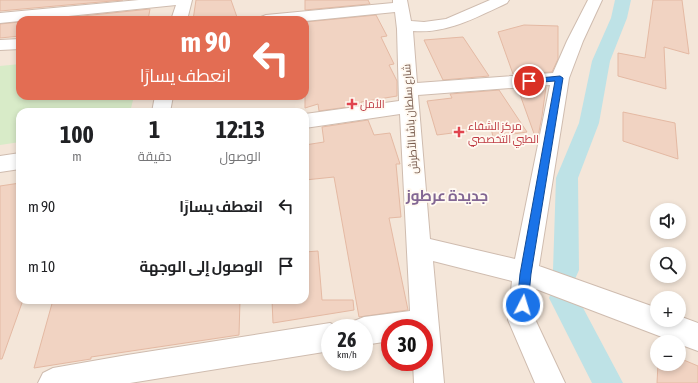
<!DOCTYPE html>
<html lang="ar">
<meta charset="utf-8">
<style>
body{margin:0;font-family:"Asap Condensed",Cairo,sans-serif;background:#f6f6f6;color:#202124;direction:rtl;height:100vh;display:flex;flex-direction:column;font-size:15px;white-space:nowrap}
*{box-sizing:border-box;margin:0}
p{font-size:13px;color:#757577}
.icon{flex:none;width:22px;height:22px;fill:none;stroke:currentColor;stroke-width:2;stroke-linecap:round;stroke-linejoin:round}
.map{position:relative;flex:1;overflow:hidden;direction:ltr}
.sheet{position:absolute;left:16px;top:108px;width:293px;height:196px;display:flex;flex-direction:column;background:#fff;border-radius:12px;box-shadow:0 2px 6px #0003;direction:rtl}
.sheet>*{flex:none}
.hud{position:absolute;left:16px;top:16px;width:293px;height:84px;border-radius:12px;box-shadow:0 2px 6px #0003;direction:rtl;background:#e36d53;color:#fff;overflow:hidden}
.buttons{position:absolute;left:650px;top:203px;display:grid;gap:8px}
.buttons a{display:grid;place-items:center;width:36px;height:36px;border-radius:50%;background:#fff;box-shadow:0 2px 6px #0003;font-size:20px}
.speed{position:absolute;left:321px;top:319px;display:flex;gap:8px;font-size:20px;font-weight:700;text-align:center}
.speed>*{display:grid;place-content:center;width:52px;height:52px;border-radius:50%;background:#fff;box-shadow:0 2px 6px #0003;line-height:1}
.speed small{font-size:10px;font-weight:400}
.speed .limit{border:6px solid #d22;background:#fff;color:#111}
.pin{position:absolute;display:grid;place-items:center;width:34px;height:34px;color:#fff;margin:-17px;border:2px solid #fff;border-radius:50%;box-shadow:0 1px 4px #0007}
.me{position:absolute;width:44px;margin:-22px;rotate:5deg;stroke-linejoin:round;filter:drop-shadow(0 0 3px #0008)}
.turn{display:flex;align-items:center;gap:14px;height:84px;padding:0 12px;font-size:18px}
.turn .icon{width:52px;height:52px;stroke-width:2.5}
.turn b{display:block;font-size:28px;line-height:34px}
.eta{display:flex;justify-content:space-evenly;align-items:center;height:68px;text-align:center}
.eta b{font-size:24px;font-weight:700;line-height:28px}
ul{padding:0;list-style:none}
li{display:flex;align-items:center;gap:12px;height:60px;padding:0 12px}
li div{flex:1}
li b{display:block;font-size:15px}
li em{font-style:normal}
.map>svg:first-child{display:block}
</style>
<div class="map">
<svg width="698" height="383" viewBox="0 0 698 383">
<rect width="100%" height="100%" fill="#fcf5ea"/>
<path fill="#f4e6d9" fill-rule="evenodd" d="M0,0H698V383H0ZM20,20H305V96H20ZM20,112H305V300H20ZM657,210H679V232H657ZM657,254H679V276H657ZM657,298H679V320H657ZM330,328H364V362H330ZM390,328H424V362H390ZM657,342H679V364H657Z"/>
<path fill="#d8ebc8" d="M20,64V96H134L130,112H20V142L0,145V66Z"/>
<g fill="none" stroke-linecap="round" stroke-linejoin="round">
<path fill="#bee2e6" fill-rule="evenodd" d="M615,0H631L627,18L610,61L599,123L578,178L579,270L575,279L566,282L557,279L553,270L556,178L579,123L592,61L611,18Z
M563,285L573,289L623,383H592L549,298L553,289Z"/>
</g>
<path fill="#f1d3c2" stroke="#e4b9a3" d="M0,0H123L0,11Z
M196,0H231L238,20H193Z
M305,0H368L370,4L305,10Z
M653,0H682L689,54L664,47L666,89L618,76V53L645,58Z
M150,9L148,20H44Z
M376,15L387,36L381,37L394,64L389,65L397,81V96L361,102L362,105L319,111L318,104L305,108V22Z
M20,22V36L0,38V24Z
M524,25L558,26V59L552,72L513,74L498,32Z
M463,37L489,76L443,80L424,40Z
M546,87L542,116L537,142L518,89Z
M499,90L527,132L493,137L491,128L437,135L427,101L452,98L450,94Z
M623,112L675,123L678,159L623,141Z
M368,120L374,135L390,133L400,164H396L401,217L389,218L408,310L359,317L334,177L305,180V145L324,142L322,127Z
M20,183V300H23L2,359H0V186Z
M318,251L322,300H353L354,310L273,323L272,300H305V252Z
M53,300H240L239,335L91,357V359L34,368Z
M679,358L698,366V383H657L658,364H679Z"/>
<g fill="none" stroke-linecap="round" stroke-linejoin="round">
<defs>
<path id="minor" d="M139,0H192L187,20H171L176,5L0,23V13Z
M393,0H407L411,21L424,22L446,19L490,0H509L507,3C477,17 447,34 413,31L417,83L553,73L567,41L588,0H602L583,41L569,78L539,266L657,308V320H679V316L698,323V351L679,344V342H675L536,289L535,319L565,383H535L508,320L512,281L433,261L444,383H414L413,362H424V328H390V341L364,345V328H352L354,321L364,317L410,311L400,114L305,128V114L399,101L397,29L395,12L305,21L258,20L261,17L266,15L393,3ZM550,85L515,259L430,239L418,95Z
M20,39V49L0,50V40Z
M155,96H173L170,112H152Z
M20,153V169L0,172V156Z
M330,323L340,328H330V351L130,383H38L43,373L53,368L127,355Z"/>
</defs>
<use href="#minor" stroke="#cfbcaf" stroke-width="2"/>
<use href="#minor" fill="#fff" fill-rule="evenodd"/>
</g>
<path fill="#1a73e8" stroke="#114b97" d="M560,76L563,78L531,274L528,305L527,309L523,310L519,309L517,305L520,274L555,81L529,83L525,81L529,79Z"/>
<g fill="#e0444e" stroke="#fff9f1" stroke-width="1.5">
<path d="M350 98h4v4h4v4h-4v4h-4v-4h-4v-4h4z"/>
<path d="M457 126h4v4h4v4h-4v4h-4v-4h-4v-4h4z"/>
</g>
<g text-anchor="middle" stroke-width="3.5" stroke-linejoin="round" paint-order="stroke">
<g font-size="11" fill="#be3a42" stroke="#fff9f1" text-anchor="start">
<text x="360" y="108">الأمل</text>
<text x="468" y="130">مركز الشفاء<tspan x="468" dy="13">الطبي التخصصي</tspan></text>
</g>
<g font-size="11" fill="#785b4d" stroke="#fff9f1">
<text transform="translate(410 119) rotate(-94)" y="4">شارع سلطان باشا الأطرش</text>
</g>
<g font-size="15" font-weight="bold" fill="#826693" stroke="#fff9f1">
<text x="447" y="201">جديدة عرطوز</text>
</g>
</g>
</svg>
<div class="buttons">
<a><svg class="icon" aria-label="sound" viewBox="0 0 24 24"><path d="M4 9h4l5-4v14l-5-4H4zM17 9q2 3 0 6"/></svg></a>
<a><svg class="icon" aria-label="search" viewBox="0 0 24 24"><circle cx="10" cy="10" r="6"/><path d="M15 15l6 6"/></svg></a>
<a>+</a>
<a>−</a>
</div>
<div class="speed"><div>26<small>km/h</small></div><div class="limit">30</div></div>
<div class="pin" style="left:529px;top:81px;background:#d93025"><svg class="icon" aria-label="arrive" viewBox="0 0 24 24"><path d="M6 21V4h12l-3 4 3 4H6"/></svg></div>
<svg class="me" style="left:523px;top:305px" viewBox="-20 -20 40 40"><circle r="17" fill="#1a73e8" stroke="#fff" stroke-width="3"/><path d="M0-11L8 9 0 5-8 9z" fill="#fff"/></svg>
<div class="hud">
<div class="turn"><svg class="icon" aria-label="left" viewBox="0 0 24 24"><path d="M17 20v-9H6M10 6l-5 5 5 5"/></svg><div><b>90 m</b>انعطف يسارًا</div></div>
</div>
<section class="sheet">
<div class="eta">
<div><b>12:13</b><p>الوصول</p></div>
<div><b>1</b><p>دقيقة</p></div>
<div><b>100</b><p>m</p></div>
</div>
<ul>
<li><svg class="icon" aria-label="left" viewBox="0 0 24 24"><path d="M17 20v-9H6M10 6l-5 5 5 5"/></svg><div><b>انعطف يسارًا</b></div><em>90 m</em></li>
<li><svg class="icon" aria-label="arrive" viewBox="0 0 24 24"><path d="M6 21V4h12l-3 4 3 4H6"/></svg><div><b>الوصول إلى الوجهة</b></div><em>10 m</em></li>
</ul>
</section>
</div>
